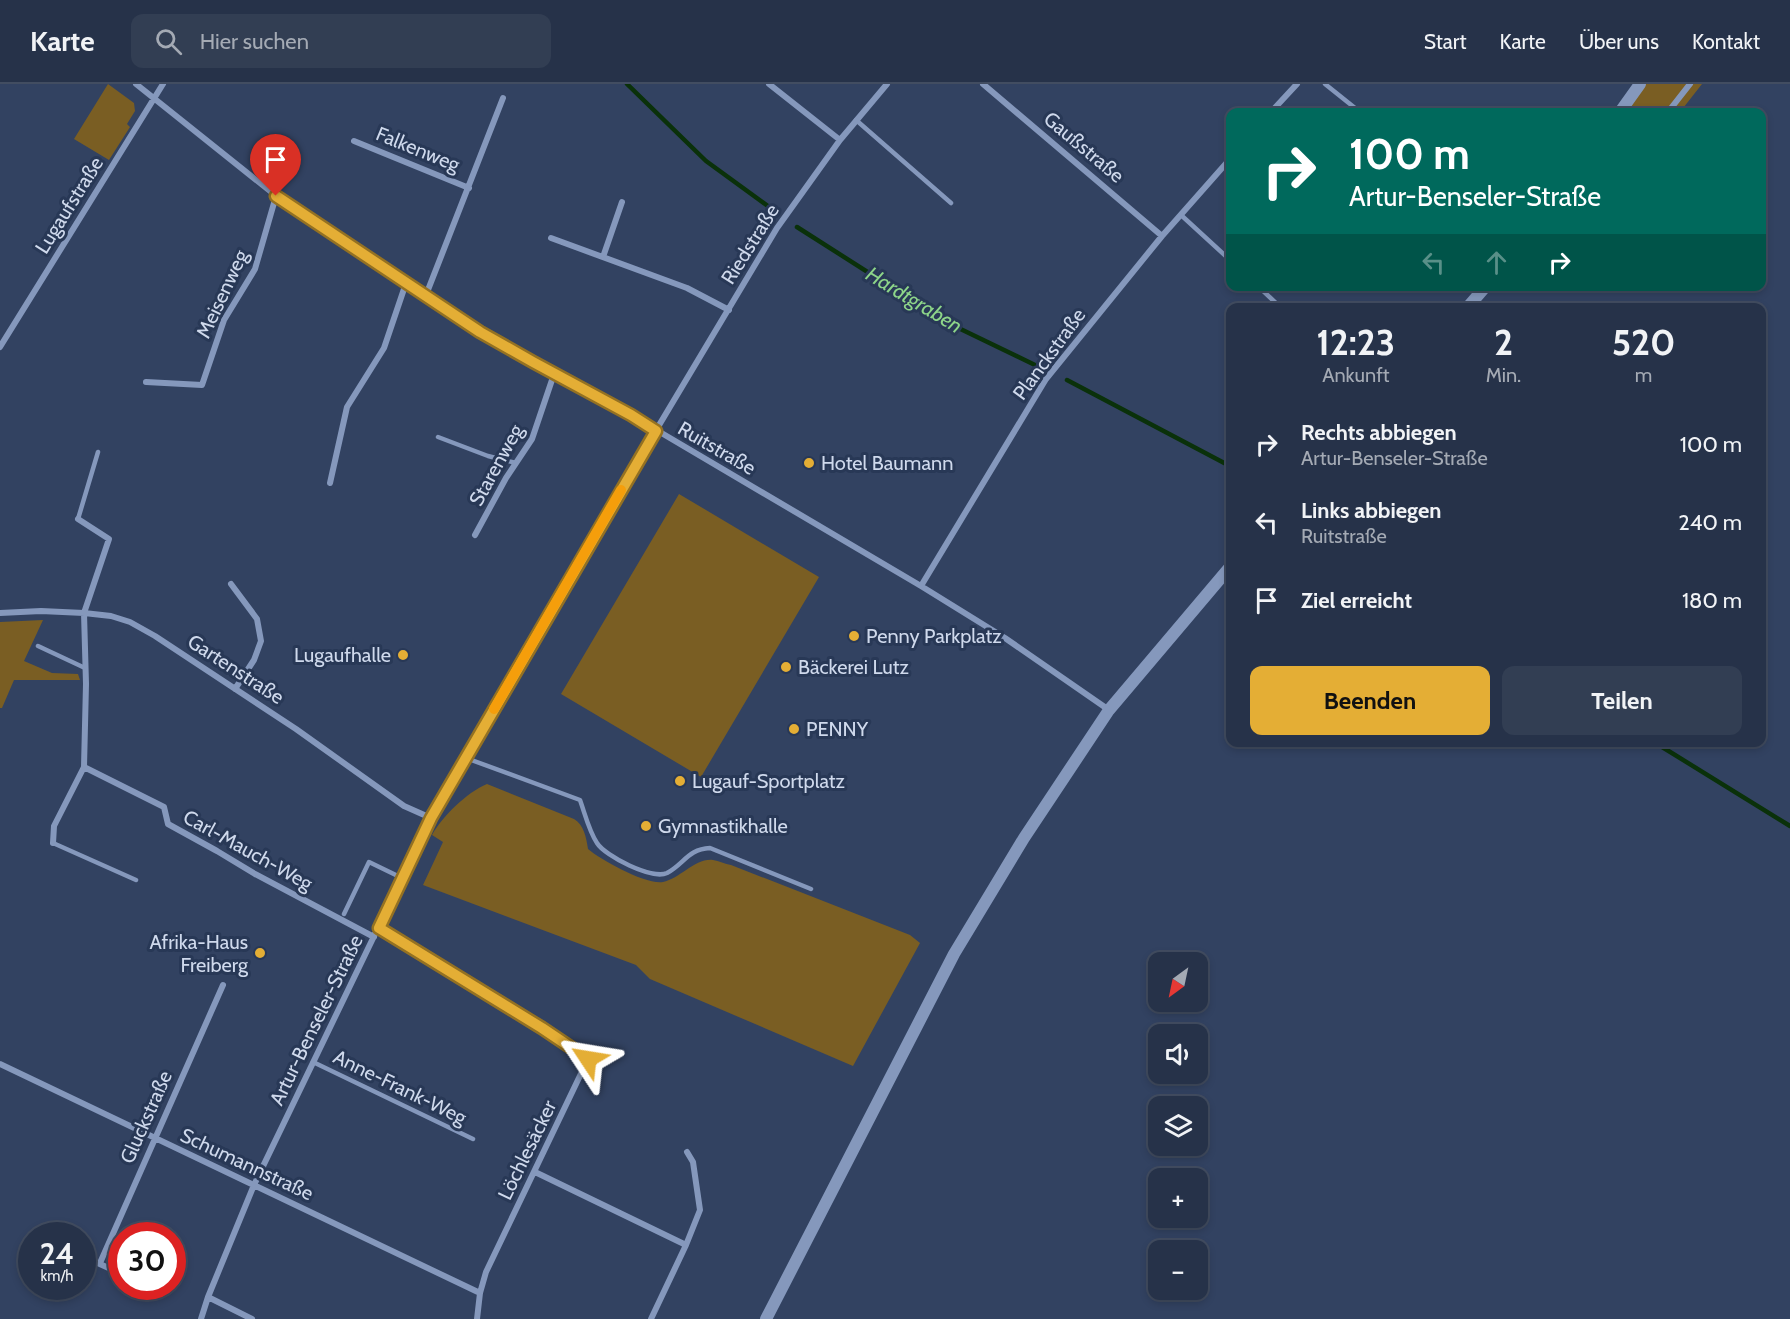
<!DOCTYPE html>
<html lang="de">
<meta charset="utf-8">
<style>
body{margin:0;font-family:Cabin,sans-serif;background:#323e53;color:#f1f3f6;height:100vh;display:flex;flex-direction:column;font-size:22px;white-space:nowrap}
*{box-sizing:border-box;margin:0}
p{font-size:20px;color:#a4aab4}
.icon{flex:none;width:33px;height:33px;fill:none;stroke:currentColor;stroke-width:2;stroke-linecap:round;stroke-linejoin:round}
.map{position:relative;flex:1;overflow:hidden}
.side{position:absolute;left:1226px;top:219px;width:540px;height:444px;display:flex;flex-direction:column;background:#263249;border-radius:12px;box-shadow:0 3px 9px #0003,0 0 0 2px #424d61}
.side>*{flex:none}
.top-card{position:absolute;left:1226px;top:24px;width:540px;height:183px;border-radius:12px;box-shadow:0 3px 9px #0003,0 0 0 2px #424d61;background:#00695c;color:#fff;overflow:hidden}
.needle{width:39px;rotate:213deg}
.controls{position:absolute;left:1148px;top:868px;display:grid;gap:12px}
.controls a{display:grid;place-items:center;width:60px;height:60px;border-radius:12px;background:#263249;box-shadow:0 3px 9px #0003,0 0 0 2px #424d61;font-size:30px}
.speed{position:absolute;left:18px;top:1138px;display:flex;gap:12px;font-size:30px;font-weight:700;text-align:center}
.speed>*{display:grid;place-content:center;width:78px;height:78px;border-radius:50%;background:#263249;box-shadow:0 3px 9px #0003,0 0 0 2px #424d61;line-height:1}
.speed small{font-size:15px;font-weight:400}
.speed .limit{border:9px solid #d22;background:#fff;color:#111}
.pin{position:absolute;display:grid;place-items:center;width:51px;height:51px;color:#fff;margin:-62px -26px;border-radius:50% 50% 50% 0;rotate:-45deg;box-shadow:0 0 6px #0007}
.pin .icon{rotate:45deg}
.me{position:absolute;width:66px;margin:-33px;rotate:303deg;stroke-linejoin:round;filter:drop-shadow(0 0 4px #0008)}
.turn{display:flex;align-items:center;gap:21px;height:126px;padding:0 24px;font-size:27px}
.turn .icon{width:78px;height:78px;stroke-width:2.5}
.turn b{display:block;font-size:42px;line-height:51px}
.lanes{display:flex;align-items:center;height:57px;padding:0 24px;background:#0003;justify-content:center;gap:30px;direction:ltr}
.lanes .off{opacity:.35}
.eta{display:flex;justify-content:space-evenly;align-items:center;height:102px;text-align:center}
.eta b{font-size:36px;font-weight:800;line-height:42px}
.primary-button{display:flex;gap:12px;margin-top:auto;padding:12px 24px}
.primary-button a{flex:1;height:69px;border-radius:12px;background:#e4ae35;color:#111;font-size:24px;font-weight:800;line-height:69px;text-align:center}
.primary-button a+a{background:#323e53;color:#f1f3f6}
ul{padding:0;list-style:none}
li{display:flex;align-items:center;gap:18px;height:78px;padding:0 24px}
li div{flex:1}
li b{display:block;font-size:22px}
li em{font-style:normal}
header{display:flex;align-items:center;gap:36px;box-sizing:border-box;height:84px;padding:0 30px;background:#263249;border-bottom:2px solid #424d61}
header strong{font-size:28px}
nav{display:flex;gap:33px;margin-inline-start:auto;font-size:21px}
.search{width:420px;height:54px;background:#323e53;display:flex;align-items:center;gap:15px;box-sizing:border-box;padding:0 21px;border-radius:12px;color:#a4aab4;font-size:22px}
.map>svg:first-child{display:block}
</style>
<header>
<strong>Karte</strong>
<div class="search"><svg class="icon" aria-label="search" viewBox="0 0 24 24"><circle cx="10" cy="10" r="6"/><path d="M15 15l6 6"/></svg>Hier suchen</div>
<nav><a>Start</a><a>Karte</a><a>Über uns</a><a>Kontakt</a></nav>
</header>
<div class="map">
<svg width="1790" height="1235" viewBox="0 0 1790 1235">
<rect width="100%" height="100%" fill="#324261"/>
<path fill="#7a5e23" d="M108,0L134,19L135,27L127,40L130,43L109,76L74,55Z
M1640,0H1702L1680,28H1620Z
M679,410L819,493L701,693L561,610Z
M43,536L24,577L52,589L78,590L80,596H14L2,624H0V538Z
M487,700L574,735C584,741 586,753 588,765C601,776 646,801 663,798C680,795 695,774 713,776C719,777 725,780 731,781L910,851L920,859L853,982L650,895L636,881L423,801L443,758L432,751C442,733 467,708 487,700Z"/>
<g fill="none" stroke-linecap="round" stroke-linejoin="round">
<path stroke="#0a310a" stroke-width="4.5" d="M627,0L706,77L772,125
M797,143L946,238L1035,281
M1067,296L1228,381
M1654,658L1790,742"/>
<path stroke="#8598bc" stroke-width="4.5" d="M1325,0L1360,28
M856,36L951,119
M1181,131L1230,176
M1258,202L1281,224
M438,353L488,372L516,379
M78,435L98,368
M38,562L85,584
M466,674L580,716C585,730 589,747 597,759C605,772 652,796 667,789C684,780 688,765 710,764L811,805
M53,759L136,796
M344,830L369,778L402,794
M313,978L473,1055"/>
<path stroke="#8598bc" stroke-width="6" d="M136,0L285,119L480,248L631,331L921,502L1005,554L1109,626
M769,0L840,56
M983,0L1162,152
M1271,28L1297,0
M1668,28L1690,0
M354,57L469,104
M551,154L687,204L729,226
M603,173L622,118
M426,211L503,14
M0,263L163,0
M146,298L202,301L224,236L255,185L276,112
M330,399L347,323L384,264L406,199
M475,451L506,394L532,355L554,290
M231,500L257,535L261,557L254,576L235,605
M921,502L1046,295L1162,152L1230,75
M0,529L41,527L84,529L111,532L130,538L155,552L296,645L404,722L431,734
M84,683L164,723L168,740L217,767L255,790L374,853
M53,759L54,742L84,683L86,600L84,529L109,455L78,435
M379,844L542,944L588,975L486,1188L480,1209L477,1235
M0,980L480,1209
M535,1088L686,1161
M82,1172L122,1190
M100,1179L223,901
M149,1203L152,1204
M208,1213L252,1235
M201,1235L208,1213L254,1101L431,734L643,368L777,144L840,56L887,0
M651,1235L686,1161L700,1126L693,1078L687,1068"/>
<path stroke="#8598bc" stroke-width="12" d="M1620,28L1640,0
M1467,224L1486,202
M766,1235L954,870L1024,754L1109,626L1230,483"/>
</g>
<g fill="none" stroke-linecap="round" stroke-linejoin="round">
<defs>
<path id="route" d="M276,112L480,248L533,278L631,331L656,347L431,734L379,844L542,944L588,975"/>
</defs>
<use href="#route" stroke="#947122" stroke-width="15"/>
<use href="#route" stroke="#e4ae35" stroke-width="10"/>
<path stroke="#f59e0b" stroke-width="10" d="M494,625L621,406"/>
</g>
<g fill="#e4ae35" stroke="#283856" stroke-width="2">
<circle cx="809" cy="379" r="6"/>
<circle cx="854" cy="552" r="6"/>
<circle cx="403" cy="571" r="6"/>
<circle cx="786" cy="583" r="6"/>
<circle cx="794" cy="645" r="6"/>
<circle cx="680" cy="697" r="6"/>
<circle cx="646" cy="742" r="6"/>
<circle cx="260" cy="869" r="6"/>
</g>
<g text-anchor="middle" stroke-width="6" stroke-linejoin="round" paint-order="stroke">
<g font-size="20" fill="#cfd9ec" stroke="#283856">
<text transform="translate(1084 63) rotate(40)" y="7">Gaußstraße</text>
<text transform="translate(418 65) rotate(22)" y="7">Falkenweg</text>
<text transform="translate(69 121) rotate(-58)" y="7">Lugaufstraße</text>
<text transform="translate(750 160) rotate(-58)" y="7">Riedstraße</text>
<text transform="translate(222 210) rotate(-65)" y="7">Meisenweg</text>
<text transform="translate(1049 270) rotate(-54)" y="7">Planckstraße</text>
<text transform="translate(717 364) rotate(30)" y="7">Ruitstraße</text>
<text transform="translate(496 381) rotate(-61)" y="7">Starenweg</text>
<text transform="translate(236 585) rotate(33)" y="7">Gartenstraße</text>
<text transform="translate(248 766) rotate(29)" y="7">Carl-Mauch-Weg</text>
<text transform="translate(316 936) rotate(-64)" y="7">Artur-Benseler-Straße</text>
<text transform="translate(400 1003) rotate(26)" y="7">Anne-Frank-Weg</text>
<text transform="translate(146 1033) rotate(-66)" y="7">Gluckstraße</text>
<text transform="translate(527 1066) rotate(-64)" y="7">Löchlesäcker</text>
<text transform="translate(247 1080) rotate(25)" y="7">Schumannstraße</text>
</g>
<g font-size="20" fill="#cfd9ec" stroke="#283856" text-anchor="start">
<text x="821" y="386">Hotel Baumann</text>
<text x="866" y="559">Penny Parkplatz</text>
<text x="391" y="578" text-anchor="end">Lugaufhalle</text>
<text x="798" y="590">Bäckerei Lutz</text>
<text x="806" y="652">PENNY</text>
<text x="692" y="704">Lugauf-Sportplatz</text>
<text x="658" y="749">Gymnastikhalle</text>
<text x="248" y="865" text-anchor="end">Afrika-Haus<tspan x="248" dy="23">Freiberg</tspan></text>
</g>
<g font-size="21" font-style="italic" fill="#8dd589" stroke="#283856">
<text transform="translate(914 216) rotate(31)" y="7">Hardtgraben</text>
</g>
</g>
</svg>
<div class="controls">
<a><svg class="needle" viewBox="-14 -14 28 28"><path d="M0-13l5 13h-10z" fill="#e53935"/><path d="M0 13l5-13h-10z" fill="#a4aab4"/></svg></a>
<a><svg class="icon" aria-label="sound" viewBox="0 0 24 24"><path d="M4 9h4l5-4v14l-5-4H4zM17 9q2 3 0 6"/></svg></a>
<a><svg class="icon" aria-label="layers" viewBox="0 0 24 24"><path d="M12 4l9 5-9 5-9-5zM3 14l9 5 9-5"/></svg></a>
<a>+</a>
<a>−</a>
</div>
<div class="speed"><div>24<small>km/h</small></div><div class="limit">30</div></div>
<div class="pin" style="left:276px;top:112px;background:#d93025"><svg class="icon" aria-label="arrive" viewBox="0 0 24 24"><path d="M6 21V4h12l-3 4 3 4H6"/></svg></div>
<svg class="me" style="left:588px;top:975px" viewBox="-20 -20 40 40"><path d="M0-17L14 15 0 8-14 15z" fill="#e4ae35" stroke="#fff" stroke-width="4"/></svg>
<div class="top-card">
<div class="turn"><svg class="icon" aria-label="right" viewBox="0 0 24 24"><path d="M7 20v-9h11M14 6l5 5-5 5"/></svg><div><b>100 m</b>Artur-Benseler-Straße</div></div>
<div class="lanes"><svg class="icon off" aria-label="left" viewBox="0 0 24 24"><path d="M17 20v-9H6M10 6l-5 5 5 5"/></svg><svg class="icon off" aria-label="ahead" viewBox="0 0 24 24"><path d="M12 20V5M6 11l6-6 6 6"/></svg><svg class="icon" aria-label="right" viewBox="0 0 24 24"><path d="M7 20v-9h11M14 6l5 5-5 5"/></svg></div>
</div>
<section class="side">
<div class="eta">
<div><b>12:23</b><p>Ankunft</p></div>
<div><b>2</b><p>Min.</p></div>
<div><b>520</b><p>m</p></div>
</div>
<ul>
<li><svg class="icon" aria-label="right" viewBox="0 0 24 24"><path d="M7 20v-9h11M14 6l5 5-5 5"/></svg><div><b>Rechts abbiegen</b><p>Artur-Benseler-Straße</p></div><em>100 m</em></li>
<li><svg class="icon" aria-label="left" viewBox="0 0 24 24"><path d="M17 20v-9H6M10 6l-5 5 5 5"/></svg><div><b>Links abbiegen</b><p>Ruitstraße</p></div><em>240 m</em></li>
<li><svg class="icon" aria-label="arrive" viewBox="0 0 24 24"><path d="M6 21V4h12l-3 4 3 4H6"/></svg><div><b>Ziel erreicht</b></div><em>180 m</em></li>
</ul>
<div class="primary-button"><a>Beenden</a><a>Teilen</a></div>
</section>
</div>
